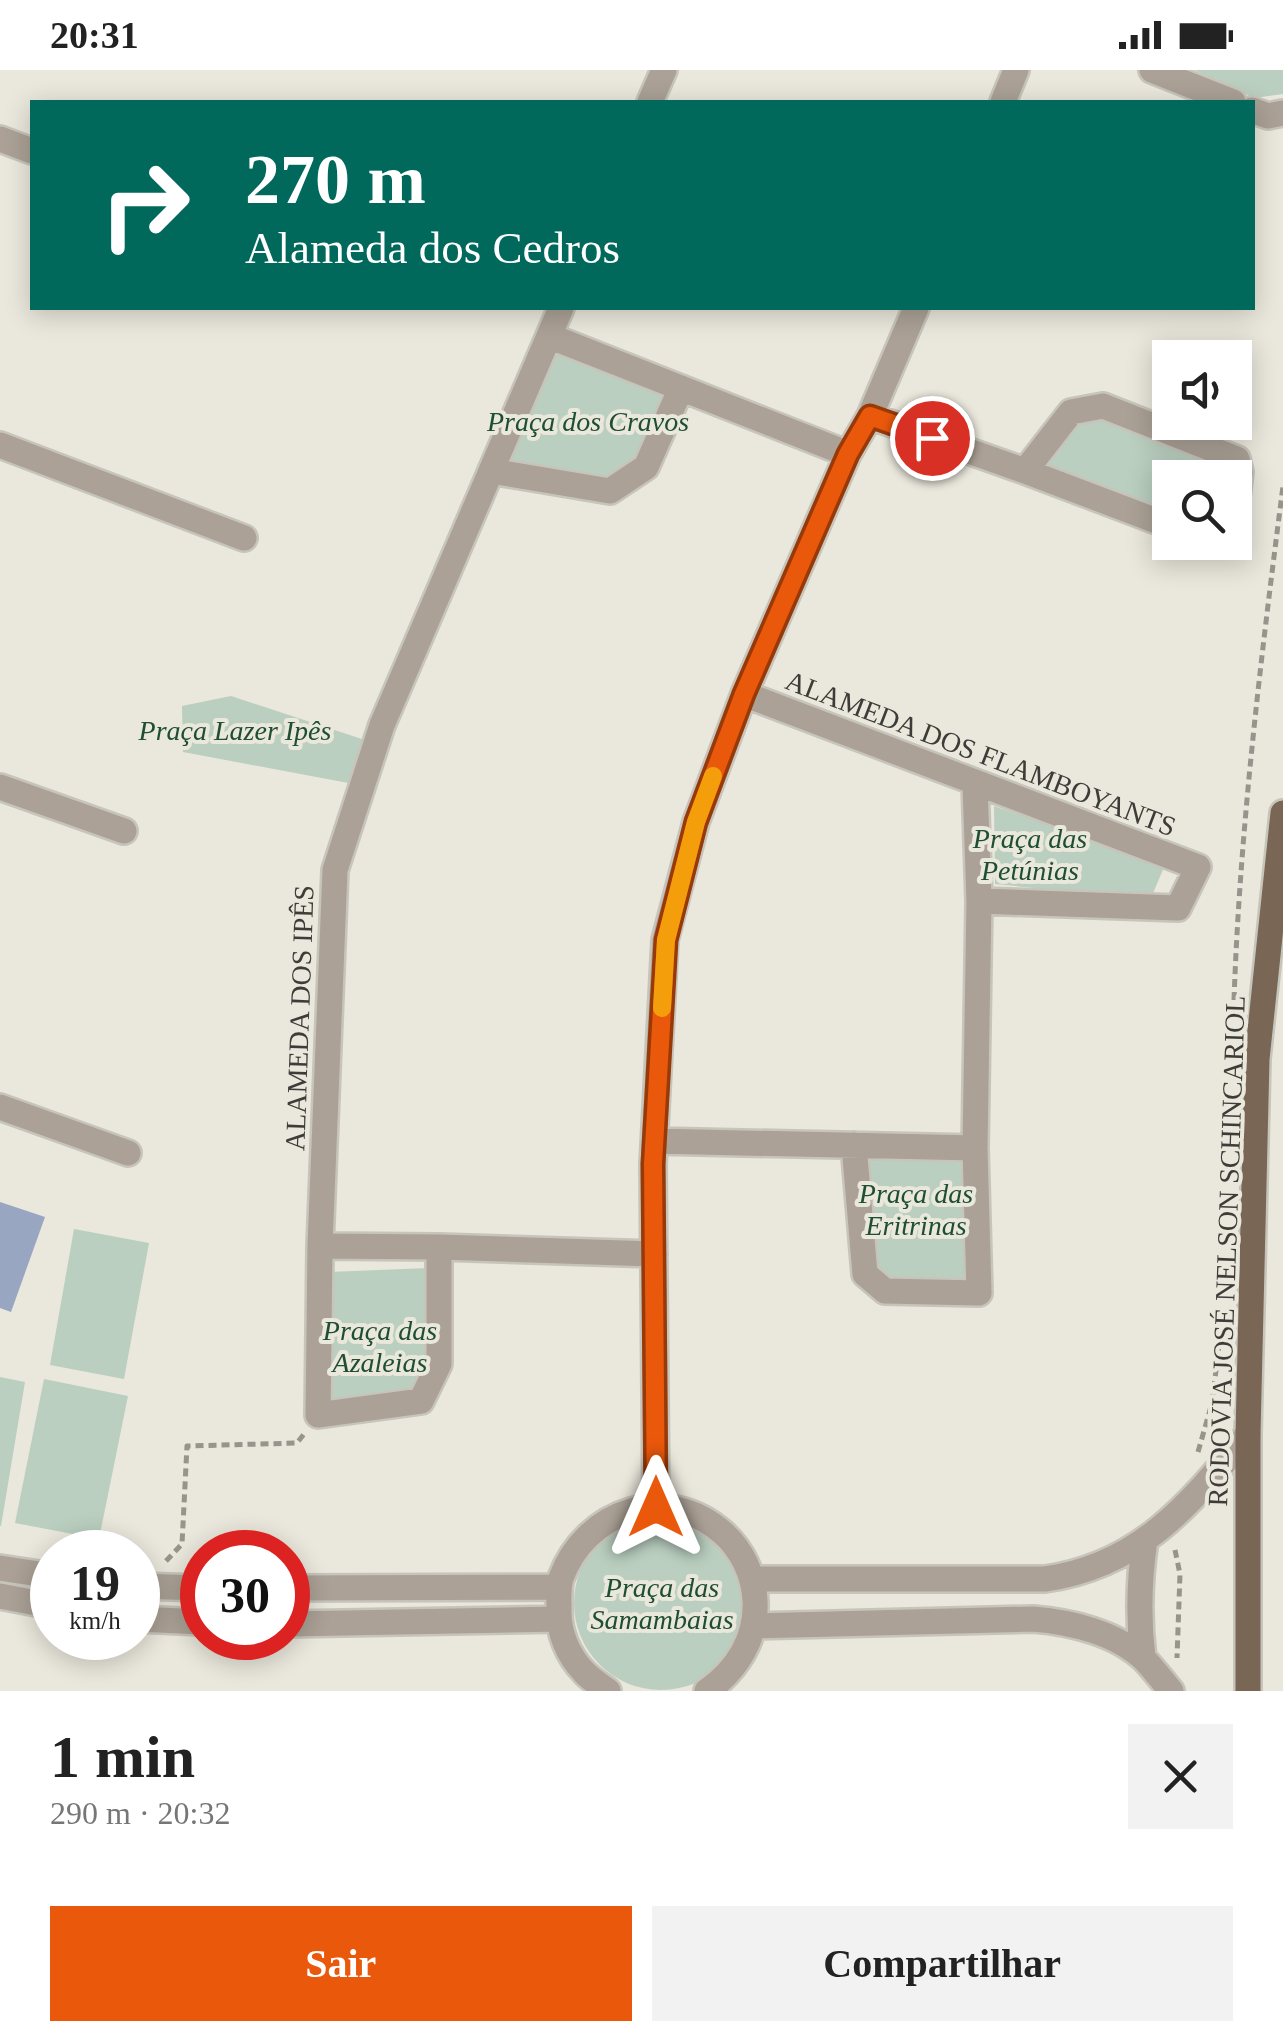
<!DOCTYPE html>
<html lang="pt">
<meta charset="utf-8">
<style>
body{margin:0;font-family:Georgia,serif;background:#f2f2f2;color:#222;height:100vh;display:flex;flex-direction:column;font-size:38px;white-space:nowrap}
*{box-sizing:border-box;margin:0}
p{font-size:32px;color:#767676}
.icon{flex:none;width:55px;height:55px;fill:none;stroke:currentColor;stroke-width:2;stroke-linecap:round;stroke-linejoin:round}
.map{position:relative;height:1621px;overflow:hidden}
.sheet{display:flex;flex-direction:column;background:#fff;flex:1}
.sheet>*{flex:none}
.top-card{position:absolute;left:30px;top:30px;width:1225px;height:210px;border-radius:0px;box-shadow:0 5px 25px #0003;background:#00695c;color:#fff;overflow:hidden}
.fabs{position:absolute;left:1152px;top:270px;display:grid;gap:20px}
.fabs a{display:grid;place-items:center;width:100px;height:100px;border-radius:0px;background:#fff;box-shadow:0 5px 25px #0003;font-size:50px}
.speed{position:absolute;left:30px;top:1460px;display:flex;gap:20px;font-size:50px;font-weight:700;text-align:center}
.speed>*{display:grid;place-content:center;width:130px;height:130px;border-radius:50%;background:#fff;box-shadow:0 5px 25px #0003;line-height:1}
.speed small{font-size:25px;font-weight:400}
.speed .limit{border:15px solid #d22;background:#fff;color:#111}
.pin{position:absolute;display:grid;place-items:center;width:85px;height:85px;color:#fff;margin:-42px;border:5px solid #fff;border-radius:50%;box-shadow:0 2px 10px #0007}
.me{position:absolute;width:110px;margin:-55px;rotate:0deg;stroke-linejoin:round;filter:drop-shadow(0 0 8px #0008)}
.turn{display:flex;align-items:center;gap:35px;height:210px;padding:0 50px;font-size:45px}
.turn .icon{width:130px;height:130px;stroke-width:2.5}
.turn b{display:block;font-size:70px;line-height:85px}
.round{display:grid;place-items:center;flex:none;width:105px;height:105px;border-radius:0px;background:#f2f2f2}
.headline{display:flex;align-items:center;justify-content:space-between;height:170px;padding:0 50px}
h1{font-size:60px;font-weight:700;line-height:75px}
.button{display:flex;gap:20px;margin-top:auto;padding:20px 50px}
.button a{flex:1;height:115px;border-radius:0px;background:#ea580c;color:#fff;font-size:40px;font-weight:700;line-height:115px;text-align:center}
.button a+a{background:#f2f2f2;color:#222}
.status{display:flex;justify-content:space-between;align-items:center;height:70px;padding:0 50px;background:#fff;direction:ltr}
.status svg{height:28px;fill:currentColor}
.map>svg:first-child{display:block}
</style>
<div class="status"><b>20:31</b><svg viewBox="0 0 49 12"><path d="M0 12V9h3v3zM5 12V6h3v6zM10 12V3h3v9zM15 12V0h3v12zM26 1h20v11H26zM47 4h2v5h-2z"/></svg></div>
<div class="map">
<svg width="1283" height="1621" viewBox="0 0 1283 1621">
<rect width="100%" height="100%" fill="#eae7dc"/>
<path fill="#bacfc0" d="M1194,0H1283V24L1254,28Z
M551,270L677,319L645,395L609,418L496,399Z
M1103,342L1226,392L1234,408H1170V449L1039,396L1073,348Z
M231,626L374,673L359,715L183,682L182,636Z
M994,736L1165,795L1150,830L995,814Z
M860,1089H967L965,1211L886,1210L872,1189Z
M74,1159L149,1173L124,1309L50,1295Z
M429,1198L435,1293L418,1327L328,1336V1202Z
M0,1307L25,1312L1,1456H0Z
M44,1309L128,1326L99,1469L15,1453Z
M574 1533a87 87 0 1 1 174 0a87 87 0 1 1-174 0Z"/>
<path fill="#98a6c1" d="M0,1132L45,1147L11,1242L0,1238Z"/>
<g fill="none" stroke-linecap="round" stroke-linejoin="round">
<defs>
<path id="minor" d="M1152,0L1233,32
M650,32L664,0
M1003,32L1016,0
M1252,40L1268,46L1283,43
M0,69L32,81
M549,266L848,384
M870,346L1025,401L1170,456
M0,375L244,468
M491,401L610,421L646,397L681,318
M1025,401L1071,342L1103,336L1237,389L1240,402L1235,443
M744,624L1198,797L1178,838L979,831
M0,717L124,761
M0,1037L128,1083
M655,1071L975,1078
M854,1075L865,1204L885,1221L979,1223L975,1078L979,831L975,714
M320,1176L439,1177L654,1184
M439,1177V1294L421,1331L318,1345L320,1176L335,800L382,655L561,238
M656,1437L653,1094L665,870L696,752L744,624L848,384L870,346L916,238
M0,1498L52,1506
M752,1509H1045C1140,1496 1190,1434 1248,1364
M138,1516L202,1518
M288,1518L559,1517
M0,1526L52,1536
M138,1549L202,1552
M288,1554L559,1549
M754,1556L1033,1549C1071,1552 1117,1563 1145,1590C1154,1600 1163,1611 1171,1621
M1143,1588C1138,1548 1139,1510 1145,1470
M608,1621C600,1615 590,1609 584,1602C568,1586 558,1561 559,1539C559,1529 558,1518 561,1508C586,1440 667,1413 723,1463C742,1480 754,1505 755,1531C757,1568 737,1600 707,1621"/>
<path id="primary" d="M1248,1621V1364L1257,989L1283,743"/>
</defs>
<use href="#minor" stroke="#c7c5bb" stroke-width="30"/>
<use href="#primary" stroke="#c7c5bb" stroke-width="30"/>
<path stroke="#96948d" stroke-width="5" stroke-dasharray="8 5" stroke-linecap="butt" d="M1234,930C1240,758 1261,587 1283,416
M1198,1382L1212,1333L1222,1251
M1175,1480L1180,1504L1177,1588
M166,1491L182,1474L187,1376L297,1373L304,1364"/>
<use href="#minor" stroke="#aba196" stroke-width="25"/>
<use href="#primary" stroke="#796654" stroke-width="25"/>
</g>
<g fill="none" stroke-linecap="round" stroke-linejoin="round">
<defs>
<path id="route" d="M656,1437L653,1094L666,870L696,752L744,624L848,384L870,346L932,368"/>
</defs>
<use href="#route" stroke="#983908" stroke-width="25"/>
<use href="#route" stroke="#ea580c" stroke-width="18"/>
<path stroke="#f59e0b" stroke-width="18" d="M662,938L666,870L696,752L713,706"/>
</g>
<g text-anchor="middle" stroke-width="8" stroke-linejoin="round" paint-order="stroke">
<g font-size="28" font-style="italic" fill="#1f4f32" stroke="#eae7dc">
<text x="588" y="361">Praça dos Cravos</text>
<text x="235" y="670">Praça Lazer Ipês</text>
<text x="1030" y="778">Praça das<tspan x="1030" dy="32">Petúnias</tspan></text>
<text x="916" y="1133">Praça das<tspan x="916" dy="32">Eritrinas</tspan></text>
<text x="380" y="1270">Praça das<tspan x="380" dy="32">Azaleias</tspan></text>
<text x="662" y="1527">Praça das<tspan x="662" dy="32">Samambaias</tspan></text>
</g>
<g font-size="28" fill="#3d3c38" stroke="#eae7dc">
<text transform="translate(981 683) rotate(21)" y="10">ALAMEDA DOS FLAMBOYANTS</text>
<text transform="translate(299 948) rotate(-88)" y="10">ALAMEDA DOS IPÊS</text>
<text transform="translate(1226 1181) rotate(-88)" y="10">RODOVIA JOSÉ NELSON SCHINCARIOL</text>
</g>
</g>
</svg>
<div class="fabs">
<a><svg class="icon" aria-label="sound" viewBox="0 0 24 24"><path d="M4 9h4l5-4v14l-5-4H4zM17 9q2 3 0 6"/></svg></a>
<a><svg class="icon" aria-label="search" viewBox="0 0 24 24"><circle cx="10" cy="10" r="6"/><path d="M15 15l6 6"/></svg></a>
</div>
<div class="speed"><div>19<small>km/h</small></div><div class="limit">30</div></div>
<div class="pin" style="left:932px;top:368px;background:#d93025"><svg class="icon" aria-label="arrive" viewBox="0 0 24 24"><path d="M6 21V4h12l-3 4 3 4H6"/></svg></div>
<svg class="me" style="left:656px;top:1437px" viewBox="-20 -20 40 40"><path d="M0-17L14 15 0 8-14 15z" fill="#ea580c" stroke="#fff" stroke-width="4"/></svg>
<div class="top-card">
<div class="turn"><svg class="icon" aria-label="right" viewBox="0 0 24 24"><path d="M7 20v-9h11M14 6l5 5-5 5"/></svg><div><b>270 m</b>Alameda dos Cedros</div></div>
</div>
</div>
<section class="sheet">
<div class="headline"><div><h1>1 min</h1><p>290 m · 20:32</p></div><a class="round"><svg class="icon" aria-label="close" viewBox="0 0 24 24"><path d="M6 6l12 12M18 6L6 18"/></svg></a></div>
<div class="button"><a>Sair</a><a>Compartilhar</a></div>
</section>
